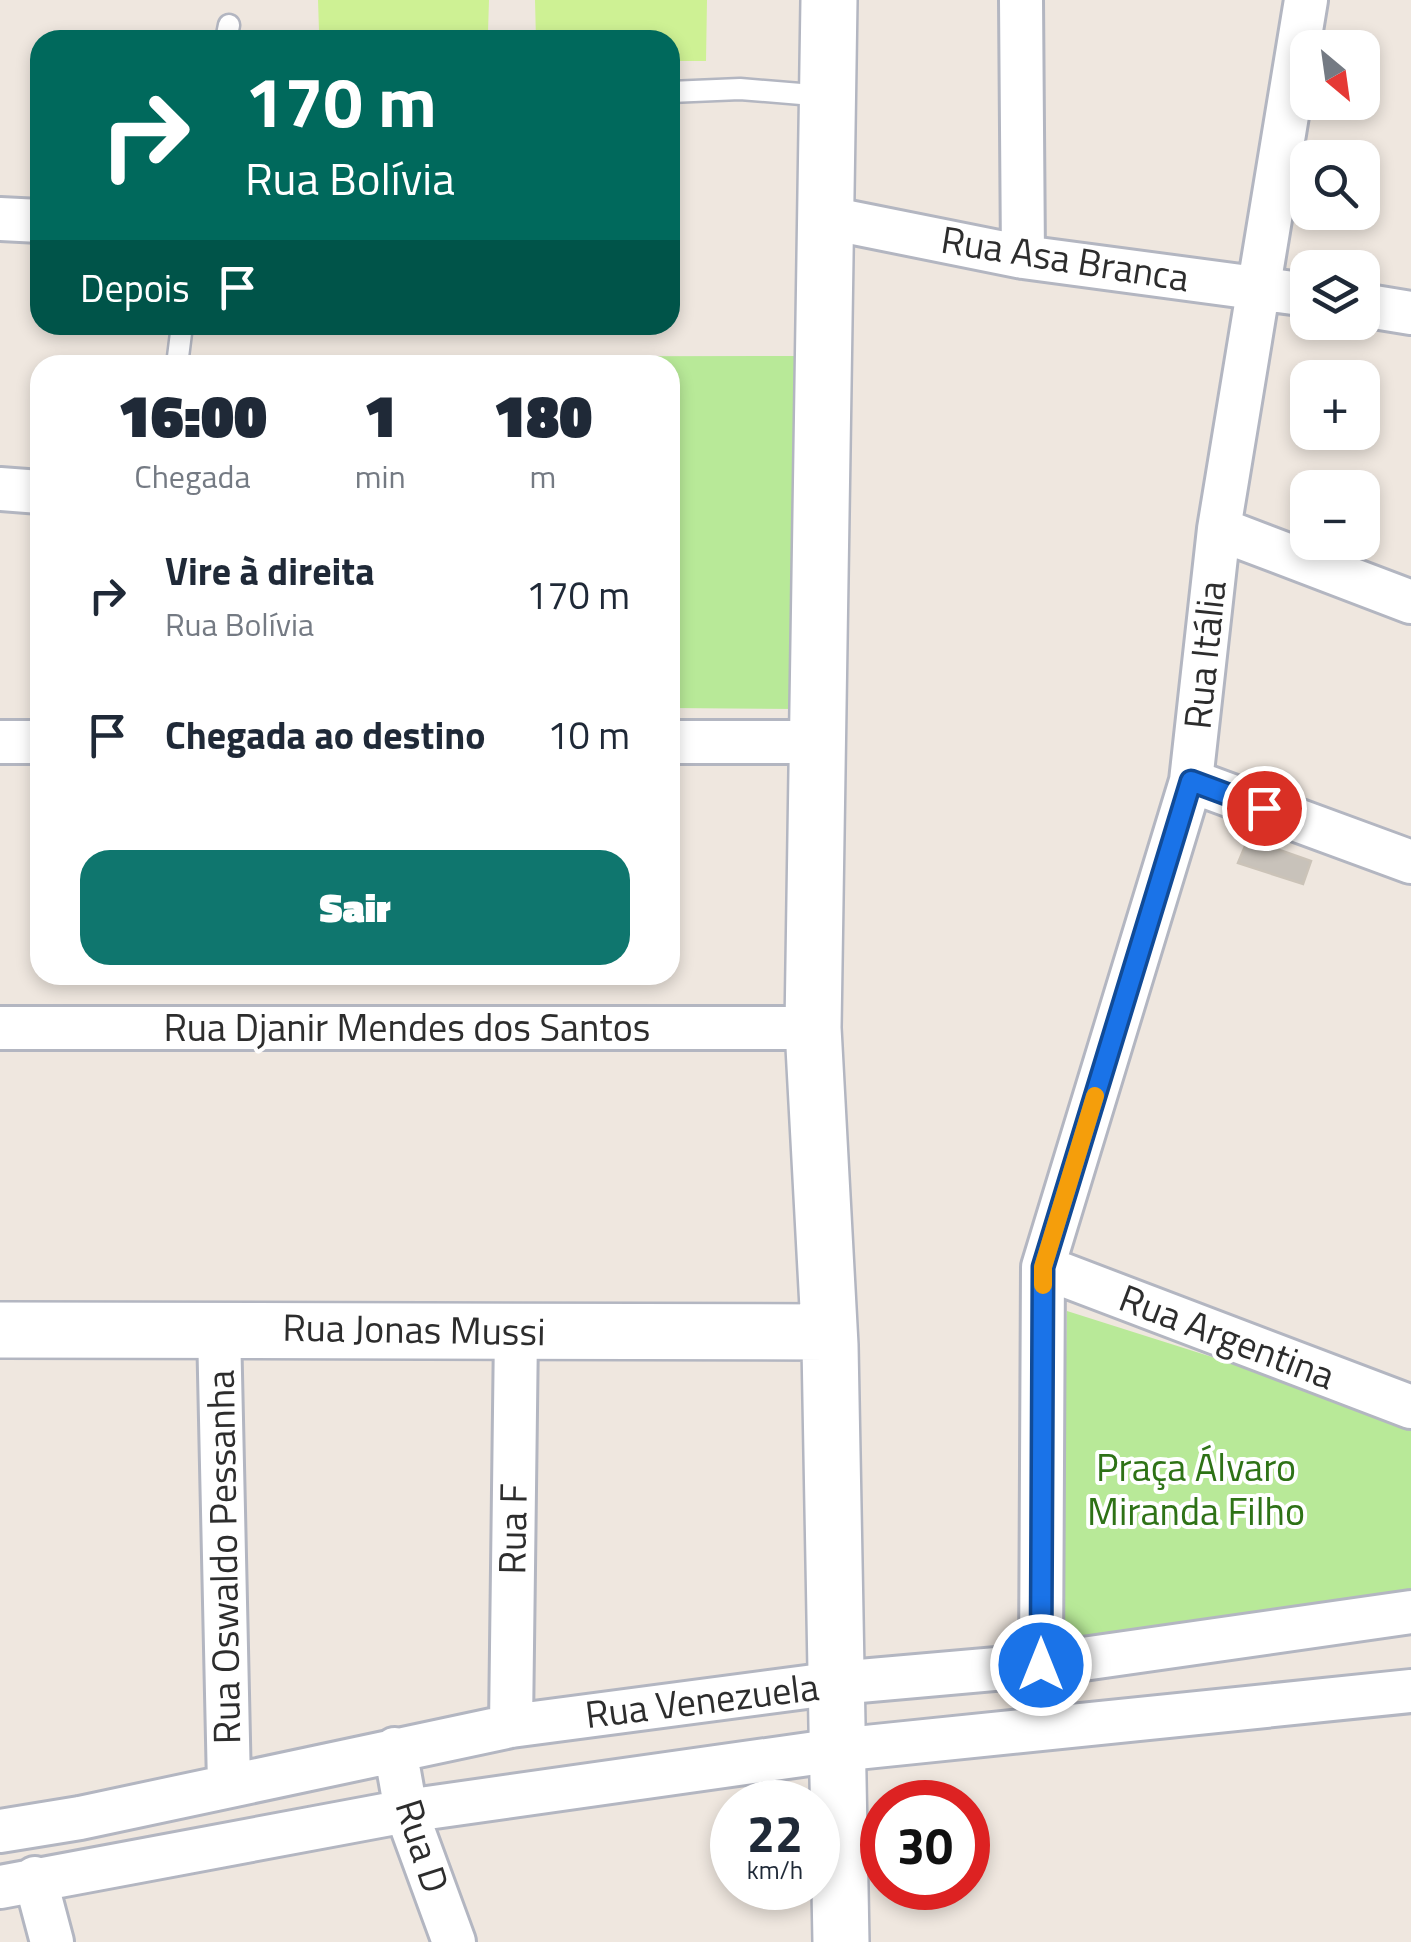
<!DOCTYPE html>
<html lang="pt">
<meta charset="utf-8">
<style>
body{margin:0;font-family:"Titillium Web",sans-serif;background:#f6f6f7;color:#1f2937;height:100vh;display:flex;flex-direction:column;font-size:38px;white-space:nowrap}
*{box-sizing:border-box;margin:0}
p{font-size:32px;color:#747a83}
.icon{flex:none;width:55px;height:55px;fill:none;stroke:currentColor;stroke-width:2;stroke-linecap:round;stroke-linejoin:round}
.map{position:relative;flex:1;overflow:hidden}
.details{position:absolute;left:30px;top:355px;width:650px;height:630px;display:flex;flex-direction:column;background:#fff;border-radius:30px;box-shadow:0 5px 15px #0003}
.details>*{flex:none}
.top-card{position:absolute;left:30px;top:30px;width:650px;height:305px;border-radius:30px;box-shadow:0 5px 15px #0003;background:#00695c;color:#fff;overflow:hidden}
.needle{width:65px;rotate:151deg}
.tools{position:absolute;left:1290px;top:30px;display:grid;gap:20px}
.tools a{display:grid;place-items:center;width:90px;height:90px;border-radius:20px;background:#fff;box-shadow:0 5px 15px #0003;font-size:50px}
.speed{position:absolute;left:710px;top:1780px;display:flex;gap:20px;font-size:50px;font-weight:700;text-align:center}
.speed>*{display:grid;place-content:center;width:130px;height:130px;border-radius:50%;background:#fff;box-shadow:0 5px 15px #0003;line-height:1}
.speed small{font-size:25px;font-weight:400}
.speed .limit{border:15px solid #d22;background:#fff;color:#111}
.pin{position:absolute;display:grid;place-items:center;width:85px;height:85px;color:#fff;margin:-42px;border:5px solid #fff;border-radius:50%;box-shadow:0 2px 10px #0007}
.me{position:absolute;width:110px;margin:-55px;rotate:0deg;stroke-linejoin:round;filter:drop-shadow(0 0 8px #0008)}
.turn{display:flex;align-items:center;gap:35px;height:210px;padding:0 50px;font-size:45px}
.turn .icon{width:130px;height:130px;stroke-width:2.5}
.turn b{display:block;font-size:70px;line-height:85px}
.then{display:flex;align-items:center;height:95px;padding:0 50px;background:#0003;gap:20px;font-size:38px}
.eta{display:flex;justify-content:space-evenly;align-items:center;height:170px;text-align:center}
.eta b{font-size:60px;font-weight:800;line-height:70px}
.button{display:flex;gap:20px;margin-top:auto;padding:20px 50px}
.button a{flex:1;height:115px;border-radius:30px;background:#0f766e;color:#fff;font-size:40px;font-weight:800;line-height:115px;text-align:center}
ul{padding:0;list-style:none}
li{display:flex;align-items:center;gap:30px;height:140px;padding:0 50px}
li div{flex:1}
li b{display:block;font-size:38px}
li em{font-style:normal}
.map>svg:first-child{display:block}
</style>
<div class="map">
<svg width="1411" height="1942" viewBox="0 0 1411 1942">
<rect width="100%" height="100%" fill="#efe7df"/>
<path fill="#b8e998" d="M802,356L797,709L670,708V365H229L231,357Z
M1067,1311L1411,1420V1595L1060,1639Z"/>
<path fill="#cef194" d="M318,0H489L488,32L319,31Z
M535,0H707L706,61H670V40H536Z"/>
<path fill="#c8c2ba" stroke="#cbc3b8" stroke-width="2.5" d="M1248,839L1311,861L1303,884L1238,863Z"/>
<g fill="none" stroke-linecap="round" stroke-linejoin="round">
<defs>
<path id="lane" d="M226,40L229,25
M670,92L740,89L825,96
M177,365L182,325"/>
<path id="street" d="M1021,0L1023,257
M824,217L1023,257L1308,295
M0,219L40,221
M1362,305L1411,313
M0,489L40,492
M1219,529L1411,602
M0,742H40
M670,742H820
M1191,781L1411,862
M0,1028H813
M1043,1267L1411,1407
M219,1328L229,1785
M1041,1665L1043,1267L1191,781L1219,529L1306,0
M511,1726L516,1332
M395,1749L406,1811L454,1942
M0,1831L80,1818L511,1726L837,1683L1041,1665L1411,1612
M35,1878L52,1942
M0,1887L406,1811L837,1750L1411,1691"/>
<path id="secondary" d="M829,0L813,1028L830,1345L841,1942
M0,1330L828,1332"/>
</defs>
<use href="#lane" stroke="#b3b6c1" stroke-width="25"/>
<use href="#street" stroke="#b3b6c1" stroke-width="48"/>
<use href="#secondary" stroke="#b3b6c1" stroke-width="60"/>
<use href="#lane" stroke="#fff" stroke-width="20"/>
<use href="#street" stroke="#fff" stroke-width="42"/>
<use href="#secondary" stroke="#fff" stroke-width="55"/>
</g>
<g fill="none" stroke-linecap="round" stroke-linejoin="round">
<defs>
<path id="route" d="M1041,1665L1043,1267L1191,781L1264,808"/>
</defs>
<use href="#route" stroke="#114b97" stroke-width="25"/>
<use href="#route" stroke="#1a73e8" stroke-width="18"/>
<path stroke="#f59e0b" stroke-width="18" d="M1043,1285V1267L1095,1096"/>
</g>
<g text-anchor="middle" stroke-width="8" stroke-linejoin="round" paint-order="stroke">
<g font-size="38" fill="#2d2d2d" stroke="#fff">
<text transform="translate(1065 259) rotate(9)" y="13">Rua Asa Branca</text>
<text transform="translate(1205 655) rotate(-84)" y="13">Rua Itália</text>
<text x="407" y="1041">Rua Djanir Mendes dos Santos</text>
<text transform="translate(414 1330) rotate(1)" y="13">Rua Jonas Mussi</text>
<text transform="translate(1227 1337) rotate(21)" y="13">Rua Argentina</text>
<text transform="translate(513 1529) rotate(-89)" y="13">Rua F</text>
<text transform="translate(224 1557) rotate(-91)" y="13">Rua Oswaldo Pessanha</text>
<text transform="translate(702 1701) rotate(-7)" y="13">Rua Venezuela</text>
<text transform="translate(422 1846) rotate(72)" y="13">Rua D</text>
</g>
<g font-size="38" fill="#2e7216" stroke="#fff">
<text x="1196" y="1481">Praça Álvaro<tspan x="1196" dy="44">Miranda Filho</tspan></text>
</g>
</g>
</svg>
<div class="tools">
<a><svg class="needle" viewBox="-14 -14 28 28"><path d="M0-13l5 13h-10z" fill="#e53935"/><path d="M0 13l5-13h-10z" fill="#747a83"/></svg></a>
<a><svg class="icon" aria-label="search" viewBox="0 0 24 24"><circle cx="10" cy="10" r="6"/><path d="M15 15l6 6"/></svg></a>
<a><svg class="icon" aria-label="layers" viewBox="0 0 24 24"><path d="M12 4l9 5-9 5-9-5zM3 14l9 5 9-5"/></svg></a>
<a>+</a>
<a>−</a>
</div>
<div class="speed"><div>22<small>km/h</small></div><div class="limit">30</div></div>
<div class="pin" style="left:1264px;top:808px;background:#d93025"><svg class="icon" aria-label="arrive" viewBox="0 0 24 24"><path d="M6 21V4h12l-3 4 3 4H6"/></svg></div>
<svg class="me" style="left:1041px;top:1665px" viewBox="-20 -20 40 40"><circle r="17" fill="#1a73e8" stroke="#fff" stroke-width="3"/><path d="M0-11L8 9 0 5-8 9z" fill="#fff"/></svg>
<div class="top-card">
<div class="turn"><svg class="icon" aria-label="right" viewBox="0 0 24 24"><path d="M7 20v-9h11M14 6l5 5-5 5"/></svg><div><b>170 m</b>Rua Bolívia</div></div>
<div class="then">Depois<svg class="icon" aria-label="arrive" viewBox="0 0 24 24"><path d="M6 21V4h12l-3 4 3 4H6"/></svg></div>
</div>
<section class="details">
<div class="eta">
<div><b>16:00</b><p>Chegada</p></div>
<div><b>1</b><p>min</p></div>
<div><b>180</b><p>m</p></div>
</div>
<ul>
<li><svg class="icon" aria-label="right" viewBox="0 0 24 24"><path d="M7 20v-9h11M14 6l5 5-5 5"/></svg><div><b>Vire à direita</b><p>Rua Bolívia</p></div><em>170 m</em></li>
<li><svg class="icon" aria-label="arrive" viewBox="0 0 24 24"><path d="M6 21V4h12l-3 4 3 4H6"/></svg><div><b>Chegada ao destino</b></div><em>10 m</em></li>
</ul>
<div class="button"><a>Sair</a></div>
</section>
</div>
